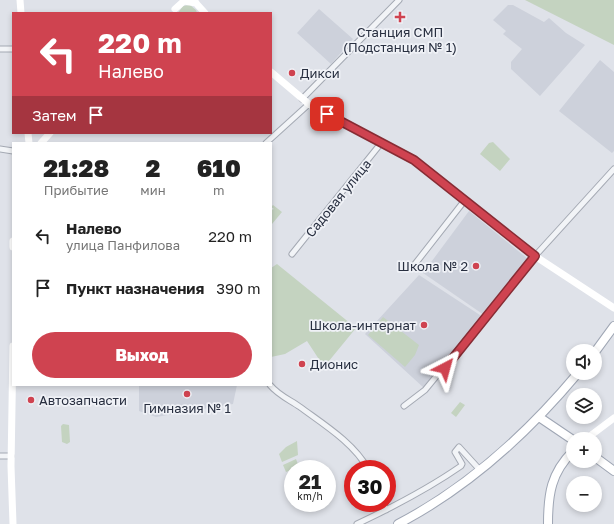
<!DOCTYPE html>
<html lang="ru">
<meta charset="utf-8">
<style>
body{margin:0;font-family:"Golos Text",sans-serif;background:#f6f6f6;color:#222;height:100vh;display:flex;flex-direction:column;font-size:15px;white-space:nowrap}
*{box-sizing:border-box;margin:0}
p{font-size:13px;color:#767676}
.icon{flex:none;width:22px;height:22px;fill:none;stroke:currentColor;stroke-width:2;stroke-linecap:round;stroke-linejoin:round}
.map{position:relative;flex:1;overflow:hidden}
.side{position:absolute;left:12px;top:142px;width:260px;height:244px;display:flex;flex-direction:column;background:#fff;border-radius:0px;box-shadow:0 2px 6px #0003}
.side>*{flex:none}
.banner{position:absolute;left:12px;top:12px;width:260px;height:122px;border-radius:0px;box-shadow:0 2px 6px #0003;background:#cf4350;color:#fff;overflow:hidden}
.controls{position:absolute;left:566px;top:344px;display:grid;gap:8px}
.controls a{display:grid;place-items:center;width:36px;height:36px;border-radius:50%;background:#fff;box-shadow:0 2px 6px #0003;font-size:20px}
.speed{position:absolute;left:284px;top:460px;display:flex;gap:8px;font-size:20px;font-weight:700;text-align:center}
.speed>*{display:grid;place-content:center;width:52px;height:52px;border-radius:50%;background:#fff;box-shadow:0 2px 6px #0003;line-height:1}
.speed small{font-size:10px;font-weight:400}
.speed .limit{border:6px solid #d22;background:#fff;color:#111}
.pin{position:absolute;display:grid;place-items:center;width:34px;height:34px;color:#fff;margin:-17px;border-radius:8px;box-shadow:0 2px 6px #0006}
.me{position:absolute;width:44px;margin:-22px;rotate:39deg;stroke-linejoin:round;filter:drop-shadow(0 0 3px #0008)}
.turn{display:flex;align-items:center;gap:14px;height:84px;padding:0 20px;font-size:18px}
.turn .icon{width:52px;height:52px;stroke-width:2.5}
.turn b{display:block;font-size:28px;line-height:34px}
.then{display:flex;align-items:center;height:38px;padding:0 20px;background:#0003;gap:8px;font-size:15px}
.eta{display:flex;justify-content:space-evenly;align-items:center;height:68px;text-align:center}
.eta b{font-size:24px;font-weight:800;line-height:28px}
.button{display:flex;gap:8px;margin-top:auto;padding:8px 20px}
.button a{flex:1;height:46px;border-radius:24px;background:#cf4350;color:#fff;font-size:16px;font-weight:800;line-height:46px;text-align:center}
ul{padding:0;list-style:none}
li{display:flex;align-items:center;gap:12px;height:52px;padding:0 20px}
li div{flex:1}
li b{display:block;font-size:15px}
li em{font-style:normal}
.map>svg:first-child{display:block}
</style>
<div class="map">
<svg width="614" height="524" viewBox="0 0 614 524">
<rect width="100%" height="100%" fill="#dfe2e9"/>
<path fill="#cdd1db" d="M508,5H513L544,22L549,18L566,33L585,45L540,96L511,69V62L522,49L503,34L506,31L493,20Z
M319,9L353,39L331,64L297,33Z
M600,60L614,72V151L612,153L559,111Z
M469,211L528,259L484,315L423,273Z
M419,275L483,317L424,388L365,334Z
M139,385H237L233,404L156,417L139,411Z"/>
<path fill="#c4d3c0" d="M525,0H614V45Z
M190,5L196,10L197,13H178L183,6Z
M493,142L510,159L500,171L480,154L489,143Z
M273,205L282,212L272,224L271,210L274,209L271,207Z
M277,264L356,328L324,367L307,341L285,354L271,357V268Z
M383,317L419,345L415,355L405,367L368,335Z
M460,402L465,405L456,417L451,413Z
M63,424L69,425L70,442L67,444L62,442L61,426Z
M297,441L298,455L282,462L279,454L286,447Z
M296,459L299,467L286,472L283,465Z"/>
<g fill="none" stroke-linecap="round" stroke-linejoin="round">
<defs>
<path id="street" d="M0,49H13
M302,99L399,0
M266,143L309,104
M0,149L13,151
M292,254L382,142
M415,264L465,200
M270,385C278,395 290,400 300,407C323,424 354,443 368,469
M404,406L425,390L535,256L614,169
M0,456H11
M383,503L386,510
M357,524C393,507 428,489 461,466L462,464L455,452L459,447L480,470"/>
<path id="primary" d="M595,352L614,326
M539,417L573,440
M595,457L614,471
M398,524C469,487 527,434 578,373
M548,524C548,494 551,473 573,451"/>
</defs>
<use href="#street" stroke="#a4a9b3" stroke-width="7"/>
<use href="#primary" stroke="#9fa6b4" stroke-width="10"/>
<use href="#street" stroke="#f2f4f7" stroke-width="5"/>
<path stroke="#fff" stroke-width="7" d="M20,0L21,13
M193,0L205,13
M175,9L184,1L196,3
M271,72L310,105L414,160L535,256L614,308
M28,133L29,143
M41,143L50,133
M13,241V247
M586,439L614,418
M13,524L11,466L13,346"/>
<use href="#primary" stroke="#fff" stroke-width="8"/>
</g>
<g fill="none" stroke-linecap="round" stroke-linejoin="round">
<defs>
<path id="route" d="M327,114L414,160L535,256L445,368"/>
</defs>
<use href="#route" stroke="#872c34" stroke-width="10"/>
<use href="#route" stroke="#cf4350" stroke-width="7"/>
</g>
<g fill="#cf4350" stroke="#eff1f6" stroke-width="1.5">
<path d="M398 11h4v4h4v4h-4v4h-4v-4h-4v-4h4z"/>
<circle cx="292" cy="73" r="4"/>
<circle cx="476" cy="266" r="4"/>
<circle cx="424" cy="325" r="4"/>
<circle cx="302" cy="364" r="4"/>
<circle cx="187" cy="394" r="4"/>
<circle cx="31" cy="400" r="4"/>
</g>
<g text-anchor="middle" stroke-width="3.5" stroke-linejoin="round" paint-order="stroke">
<g font-size="13" fill="#282f40" stroke="#eff1f6" text-anchor="start">
<text x="400" y="37" text-anchor="middle">Станция СМП<tspan x="400" dy="15">(Подстанция № 1)</tspan></text>
<text x="300" y="78">Дикси</text>
<text x="468" y="271" text-anchor="end">Школа № 2</text>
<text x="416" y="330" text-anchor="end">Школа-интернат</text>
<text x="310" y="369">Дионис</text>
<text x="39" y="405">Автозапчасти</text>
<text x="187" y="413" text-anchor="middle">Гимназия № 1</text>
</g>
<g font-size="13" fill="#282f40" stroke="#eff1f6">
<text transform="translate(338 198) rotate(-51)" y="5">Садовая улица</text>
</g>
</g>
</svg>
<div class="controls">
<a><svg class="icon" aria-label="sound" viewBox="0 0 24 24"><path d="M4 9h4l5-4v14l-5-4H4zM17 9q2 3 0 6"/></svg></a>
<a><svg class="icon" aria-label="layers" viewBox="0 0 24 24"><path d="M12 4l9 5-9 5-9-5zM3 14l9 5 9-5"/></svg></a>
<a>+</a>
<a>−</a>
</div>
<div class="speed"><div>21<small>km/h</small></div><div class="limit">30</div></div>
<div class="pin" style="left:327px;top:114px;background:#d93025"><svg class="icon" aria-label="arrive" viewBox="0 0 24 24"><path d="M6 21V4h12l-3 4 3 4H6"/></svg></div>
<svg class="me" style="left:445px;top:368px" viewBox="-20 -20 40 40"><path d="M0-17L14 15 0 8-14 15z" fill="#cf4350" stroke="#fff" stroke-width="4"/></svg>
<div class="banner">
<div class="turn"><svg class="icon" aria-label="left" viewBox="0 0 24 24"><path d="M17 20v-9H6M10 6l-5 5 5 5"/></svg><div><b>220 m</b>Налево</div></div>
<div class="then">Затем<svg class="icon" aria-label="arrive" viewBox="0 0 24 24"><path d="M6 21V4h12l-3 4 3 4H6"/></svg></div>
</div>
<section class="side">
<div class="eta">
<div><b>21:28</b><p>Прибытие</p></div>
<div><b>2</b><p>мин</p></div>
<div><b>610</b><p>m</p></div>
</div>
<ul>
<li><svg class="icon" aria-label="left" viewBox="0 0 24 24"><path d="M17 20v-9H6M10 6l-5 5 5 5"/></svg><div><b>Налево</b><p>улица Панфилова</p></div><em>220 m</em></li>
<li><svg class="icon" aria-label="arrive" viewBox="0 0 24 24"><path d="M6 21V4h12l-3 4 3 4H6"/></svg><div><b>Пункт назначения</b></div><em>390 m</em></li>
</ul>
<div class="button"><a>Выход</a></div>
</section>
</div>
